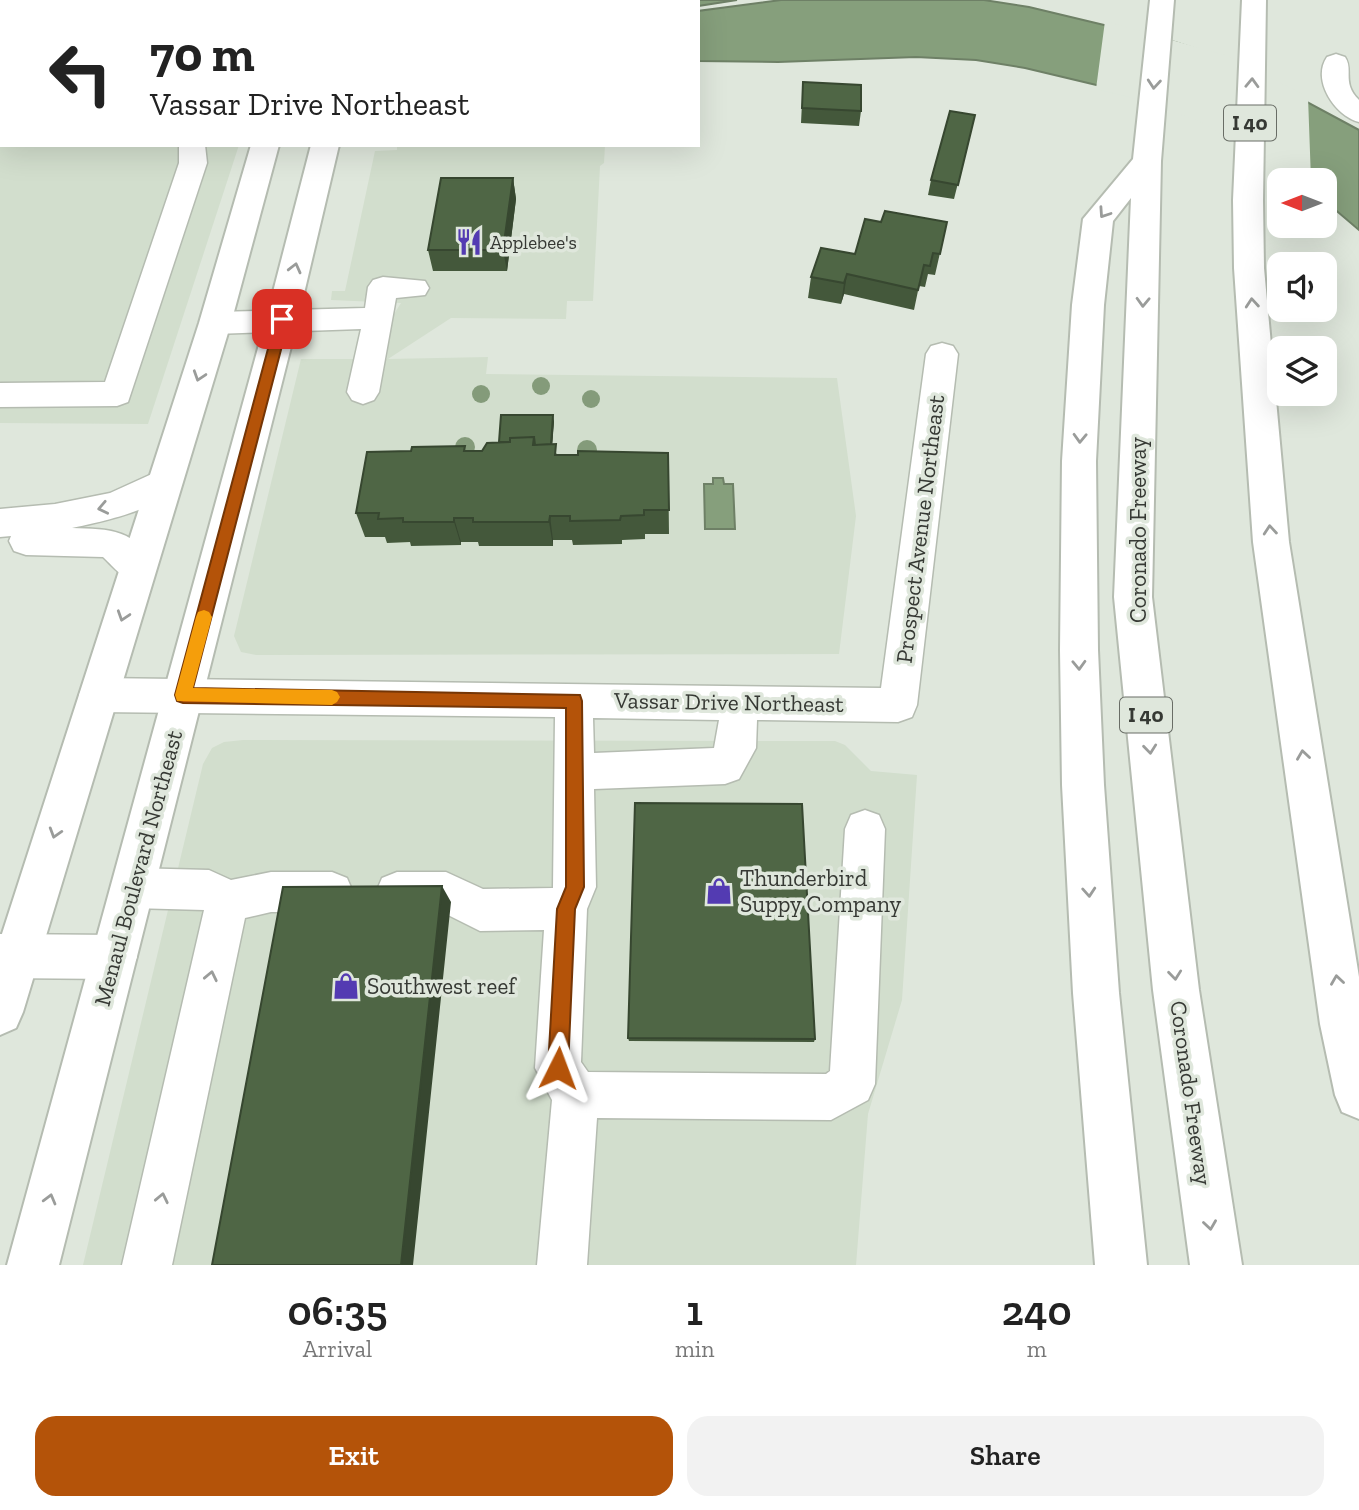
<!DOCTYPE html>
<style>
body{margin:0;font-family:"Zilla Slab",serif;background:#f2f2f2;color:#222;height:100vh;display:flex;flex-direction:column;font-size:26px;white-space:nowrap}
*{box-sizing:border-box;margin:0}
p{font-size:23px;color:#767676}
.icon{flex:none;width:38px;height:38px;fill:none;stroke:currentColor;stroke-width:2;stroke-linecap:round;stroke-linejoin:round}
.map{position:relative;height:1265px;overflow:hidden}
.side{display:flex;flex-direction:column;background:#fff;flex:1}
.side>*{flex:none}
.guide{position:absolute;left:0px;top:0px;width:700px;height:147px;box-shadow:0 7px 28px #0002;background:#fff;color:#222;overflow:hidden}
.needle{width:46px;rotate:270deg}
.controls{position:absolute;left:1267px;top:168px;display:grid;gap:14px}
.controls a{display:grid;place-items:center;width:70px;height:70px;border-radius:14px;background:#fff;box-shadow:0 7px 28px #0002;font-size:35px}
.pin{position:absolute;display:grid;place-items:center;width:60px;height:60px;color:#fff;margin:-30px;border-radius:14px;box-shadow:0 4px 10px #0006}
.me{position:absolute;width:77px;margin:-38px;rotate:3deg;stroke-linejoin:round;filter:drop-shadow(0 0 5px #0008)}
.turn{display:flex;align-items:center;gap:24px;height:147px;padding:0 35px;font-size:32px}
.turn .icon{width:91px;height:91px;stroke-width:2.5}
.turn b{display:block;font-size:49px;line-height:60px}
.eta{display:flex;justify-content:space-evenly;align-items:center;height:119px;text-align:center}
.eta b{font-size:42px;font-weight:600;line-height:49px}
.action{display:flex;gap:14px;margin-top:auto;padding:14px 35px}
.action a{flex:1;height:80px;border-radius:21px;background:#b45309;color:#fff;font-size:28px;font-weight:600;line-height:80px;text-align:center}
.action a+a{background:#f2f2f2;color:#222}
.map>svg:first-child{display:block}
</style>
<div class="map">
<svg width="1359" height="1265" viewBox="0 0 1359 1265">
<rect width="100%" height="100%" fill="#dfe7dc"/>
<path fill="#d2decd" d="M0,82L2,145H239L148,424L0,423Z
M397,145H605L604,163L600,166L593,301H567L566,319L451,318L388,359L488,357L486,374L837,378L856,516L839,654L256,655L241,652L234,636L301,359H387L389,332L394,314L401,303L331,300L332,291H345L375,151L397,150Z
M243,740L835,741L845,745L871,771L917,775L902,1000L868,1114L856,1265H83L203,764L212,748L224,742Z"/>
<path fill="#869f7c" stroke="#6e8066" stroke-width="2" d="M0,0H737L698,6V2H2L0,67Z
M781,0H984L1029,7L1175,42L1227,59L1359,130V230L1325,201V180H1297L1201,118L1130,93L1025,68L976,60L916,57L778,62L698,61V11Z
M713,478H723L724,484H733L735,529H705L704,484H713Z"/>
<path fill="#dfe7dc" d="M1105,21L1228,56L1308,97L1311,180H1291L1258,156L1199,121L1129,97L1096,89Z"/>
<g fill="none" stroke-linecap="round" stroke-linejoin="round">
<defs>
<path id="minor" d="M1336,54L1345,57C1354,70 1341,82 1359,100V122C1335,116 1311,80 1327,57Z
M0,113H2V129H0Z
M179,145H205L207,163L128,402L117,406L0,407V383L105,382L179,163Z
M383,277L425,281L429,288L425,295L396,298L379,392L374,400L363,404L352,400L347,392L361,329L215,334L204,331L200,323L204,315L215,312L365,308L368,287L373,280Z
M942,343L953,346L958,354L917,705L912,717L898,722L757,720L756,748L739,779L725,784L594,789L596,887L587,909L581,1062L588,1072L826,1074L830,1071L845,829L851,815L865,810L879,815L885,829L875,1084L868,1100L831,1120L597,1118L587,1265H537L552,1100L535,1068L544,930L480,931L442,912H397L382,906L376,892L382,878L397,872H446L483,889L553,888L555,717L98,712L85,707L79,695L85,683L98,678L881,688L926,354L931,346ZM593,718L719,720L714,748L594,753Z
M165,468L177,472L182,481C167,508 101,522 72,528C110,529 136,529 156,568L151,578C127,586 119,572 103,557L26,555L14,551L9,541L11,536L0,537V509L55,504L110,493Z
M132,868L209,870L231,880L271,872H332L347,878L353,892L347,906L332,912H271L245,918L172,1265H122L204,910L132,908L117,902L111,888L117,874Z
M0,934L115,935L130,942L137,957L130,972L115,979L0,978Z"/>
<path id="major" d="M300,0H324L299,2Z
M353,0H377V2H353Z
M251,145H279L231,323L23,1012L16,1028L0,1035V940L199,323Z
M311,145H339L298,319L59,1265H7L266,319Z"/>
<path id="highway" d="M1150,0H1174L1161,161L1152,597L1199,990L1242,1265H1190L1153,990L1114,597L1131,198L1113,221L1104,305L1096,461L1098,650L1104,785L1119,993L1147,1265H1095L1073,993L1062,785L1060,650L1062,461L1072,305L1083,219L1133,159Z
M1242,0H1266L1263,200L1264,268L1289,542L1359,977V1119L1342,1112L1335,1095L1320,1024L1253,542L1234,268L1233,200Z"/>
</defs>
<use href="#minor" stroke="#b5bcb1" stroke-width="3"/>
<use href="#major" stroke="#b5bcb1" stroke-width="4"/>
<use href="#highway" stroke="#b5bcb1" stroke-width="4"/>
<use href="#minor" fill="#fff" fill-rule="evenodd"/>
<use href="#major" fill="#fff" fill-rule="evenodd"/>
<use href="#highway" fill="#fff" fill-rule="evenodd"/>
</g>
<g fill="#849b7a">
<circle cx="541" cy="386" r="9"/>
<circle cx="481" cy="394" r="9"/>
<circle cx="591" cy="399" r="9"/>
<circle cx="465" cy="447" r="10"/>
<circle cx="587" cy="450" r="10"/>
</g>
<path fill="#44583b" d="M803,82L861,111L859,126L801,123Z
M975,115L954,199L928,195L931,180Z
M513,178L516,199L507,271H433L428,250Z
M881,222H947L935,275L928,274L925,287L919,286L914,310L844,294L841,304L808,298L811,277L855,254Z
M554,421L552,444L557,455L668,453L669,534H645V539L622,540V544L573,545L572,540H553V546H479L478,542H461V545L411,546L410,542L387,543L385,537H365L356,513L466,451H482L499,442Z
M628,1038L815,1039L814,1042L629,1041Z"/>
<path fill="#374730" d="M513,178L516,199L507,271L503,250Z
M847,274L844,294L841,304L844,283Z
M553,415L554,421L551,462L550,455Z
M550,516L553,540V546L549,522Z
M454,518L461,542V545L454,522Z
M442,886L451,902L413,1265H401Z"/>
<path fill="#4f6645" stroke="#374730" stroke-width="2" d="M803,82L861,85V111L802,108Z
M950,111L975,115L958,185L931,180Z
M441,178H513L503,250H428Z
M885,211L947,222L940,254L933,253L930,266L924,265L918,290L847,274L844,283L811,277L821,248L855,254L865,219L881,222Z
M501,415H553L551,444L535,445L534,437L510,438V442H499Z
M534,437L533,445L556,444L555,455H578V451L668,453L669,510H644V515L621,516L620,520L570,521V516H550L549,522H473V518H454V522H403V518L378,519L379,513H356L367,452L411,451L412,447L465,446L464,451H482L487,443L510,442V438Z
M635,803L802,804L815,1039L628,1038Z
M442,886L401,1265H212L283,887Z"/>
<defs><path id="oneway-chevron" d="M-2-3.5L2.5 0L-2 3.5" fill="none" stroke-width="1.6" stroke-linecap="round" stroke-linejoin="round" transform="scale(1.75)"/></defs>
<g stroke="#9a9c9a">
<use href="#oneway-chevron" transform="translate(1252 83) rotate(-88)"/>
<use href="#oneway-chevron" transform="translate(1154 84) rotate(95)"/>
<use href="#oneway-chevron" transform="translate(1104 213) rotate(124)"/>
<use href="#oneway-chevron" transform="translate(295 268) rotate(-76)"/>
<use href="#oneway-chevron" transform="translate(1143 302) rotate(92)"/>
<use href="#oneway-chevron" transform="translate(1252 303) rotate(-95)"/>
<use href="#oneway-chevron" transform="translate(199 376) rotate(108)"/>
<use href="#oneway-chevron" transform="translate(1080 438) rotate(92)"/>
<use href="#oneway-chevron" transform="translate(103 508) rotate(168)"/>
<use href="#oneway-chevron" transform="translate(1270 530) rotate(-95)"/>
<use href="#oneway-chevron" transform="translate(123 616) rotate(108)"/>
<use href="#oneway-chevron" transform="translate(1079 665) rotate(88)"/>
<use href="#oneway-chevron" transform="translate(1150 749) rotate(84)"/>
<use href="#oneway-chevron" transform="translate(1303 755) rotate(-98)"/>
<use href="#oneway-chevron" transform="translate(55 833) rotate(107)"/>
<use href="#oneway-chevron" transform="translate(1089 892) rotate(86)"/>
<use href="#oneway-chevron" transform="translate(1175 975) rotate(84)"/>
<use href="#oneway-chevron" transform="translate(211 976) rotate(-78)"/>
<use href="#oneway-chevron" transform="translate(1337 980) rotate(-98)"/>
<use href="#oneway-chevron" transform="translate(162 1198) rotate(-78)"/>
<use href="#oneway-chevron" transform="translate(50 1199) rotate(-75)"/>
<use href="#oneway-chevron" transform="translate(1210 1225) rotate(82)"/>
</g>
<path fill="#b45309" stroke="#753606" stroke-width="2" d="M282,314L289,319L193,688L580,695L582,701L584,887L575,909L568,1068L565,1075L558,1078L551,1075L548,1068L557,909L566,887V708L183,703L177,701L175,695L276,319Z"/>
<path fill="#f59e0b" d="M204,610L209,612L212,617L193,688L332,690L337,692L340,697L337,702L332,705L177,701L175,695L196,617L198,612Z"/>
<defs>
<symbol id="restaurant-bare" viewBox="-9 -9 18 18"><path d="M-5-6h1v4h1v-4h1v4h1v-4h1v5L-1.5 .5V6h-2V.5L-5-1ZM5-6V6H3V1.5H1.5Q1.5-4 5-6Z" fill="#533bb2" stroke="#dfe7dc" stroke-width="2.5" paint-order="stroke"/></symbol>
<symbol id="shop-bare" viewBox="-9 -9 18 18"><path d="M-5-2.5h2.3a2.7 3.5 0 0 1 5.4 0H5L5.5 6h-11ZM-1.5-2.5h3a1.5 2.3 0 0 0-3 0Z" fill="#533bb2" stroke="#dfe7dc" stroke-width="2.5" paint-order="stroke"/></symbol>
</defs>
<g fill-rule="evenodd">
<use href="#restaurant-bare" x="450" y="223" width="38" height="38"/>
<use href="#shop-bare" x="700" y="872" width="38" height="38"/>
<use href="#shop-bare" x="327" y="967" width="38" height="38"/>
</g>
<g text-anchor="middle" stroke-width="7" stroke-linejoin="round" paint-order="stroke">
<g font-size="19" fill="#363934" stroke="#dfe7dc" text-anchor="start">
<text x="490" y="249">Applebee's</text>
</g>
<g fill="#dfe7dc" stroke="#696d66" stroke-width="2">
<rect x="1224" y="105.5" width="52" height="35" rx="5"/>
<rect x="1120" y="697.5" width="52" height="35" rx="5"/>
</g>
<g font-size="21" font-weight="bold" fill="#363934">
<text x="1250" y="130">I 40</text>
<text x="1146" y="722">I 40</text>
</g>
<g font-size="23" fill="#363934" stroke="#dfe7dc">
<text transform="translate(920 529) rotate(-83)" y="8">Prospect Avenue Northeast</text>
<text transform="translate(1138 530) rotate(-90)" y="8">Coronado Freeway</text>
<text transform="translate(729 702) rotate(1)" y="8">Vassar Drive Northeast</text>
<text transform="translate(138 868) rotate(-75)" y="8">Menaul Boulevard Northeast</text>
<text transform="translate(1191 1093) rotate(82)" y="8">Coronado Freeway</text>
</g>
<g font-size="23" fill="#363934" stroke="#dfe7dc" text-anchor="start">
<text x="740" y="886">Thunderbird<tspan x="740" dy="26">Suppy Company</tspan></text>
<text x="367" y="994">Southwest reef</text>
</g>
</g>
</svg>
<div class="controls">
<a><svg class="needle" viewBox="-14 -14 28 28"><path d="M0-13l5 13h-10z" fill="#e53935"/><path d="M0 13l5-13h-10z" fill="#767676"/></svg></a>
<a><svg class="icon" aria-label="sound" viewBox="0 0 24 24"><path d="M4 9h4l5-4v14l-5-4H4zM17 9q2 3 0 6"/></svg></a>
<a><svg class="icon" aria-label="layers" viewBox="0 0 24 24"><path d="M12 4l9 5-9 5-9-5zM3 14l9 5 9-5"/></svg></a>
</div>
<div class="pin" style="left:282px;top:319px;background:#d93025"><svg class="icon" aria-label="arrive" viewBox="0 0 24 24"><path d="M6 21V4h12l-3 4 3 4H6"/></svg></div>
<svg class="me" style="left:558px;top:1068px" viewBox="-20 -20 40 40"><path d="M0-17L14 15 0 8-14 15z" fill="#b45309" stroke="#fff" stroke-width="4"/></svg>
<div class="guide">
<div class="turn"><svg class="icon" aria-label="left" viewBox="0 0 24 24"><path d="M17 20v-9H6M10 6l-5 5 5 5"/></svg><div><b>70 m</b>Vassar Drive Northeast</div></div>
</div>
</div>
<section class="side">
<div class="eta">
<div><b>06:35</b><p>Arrival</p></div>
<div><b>1</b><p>min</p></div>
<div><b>240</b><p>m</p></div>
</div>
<div class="action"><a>Exit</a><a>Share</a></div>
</section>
